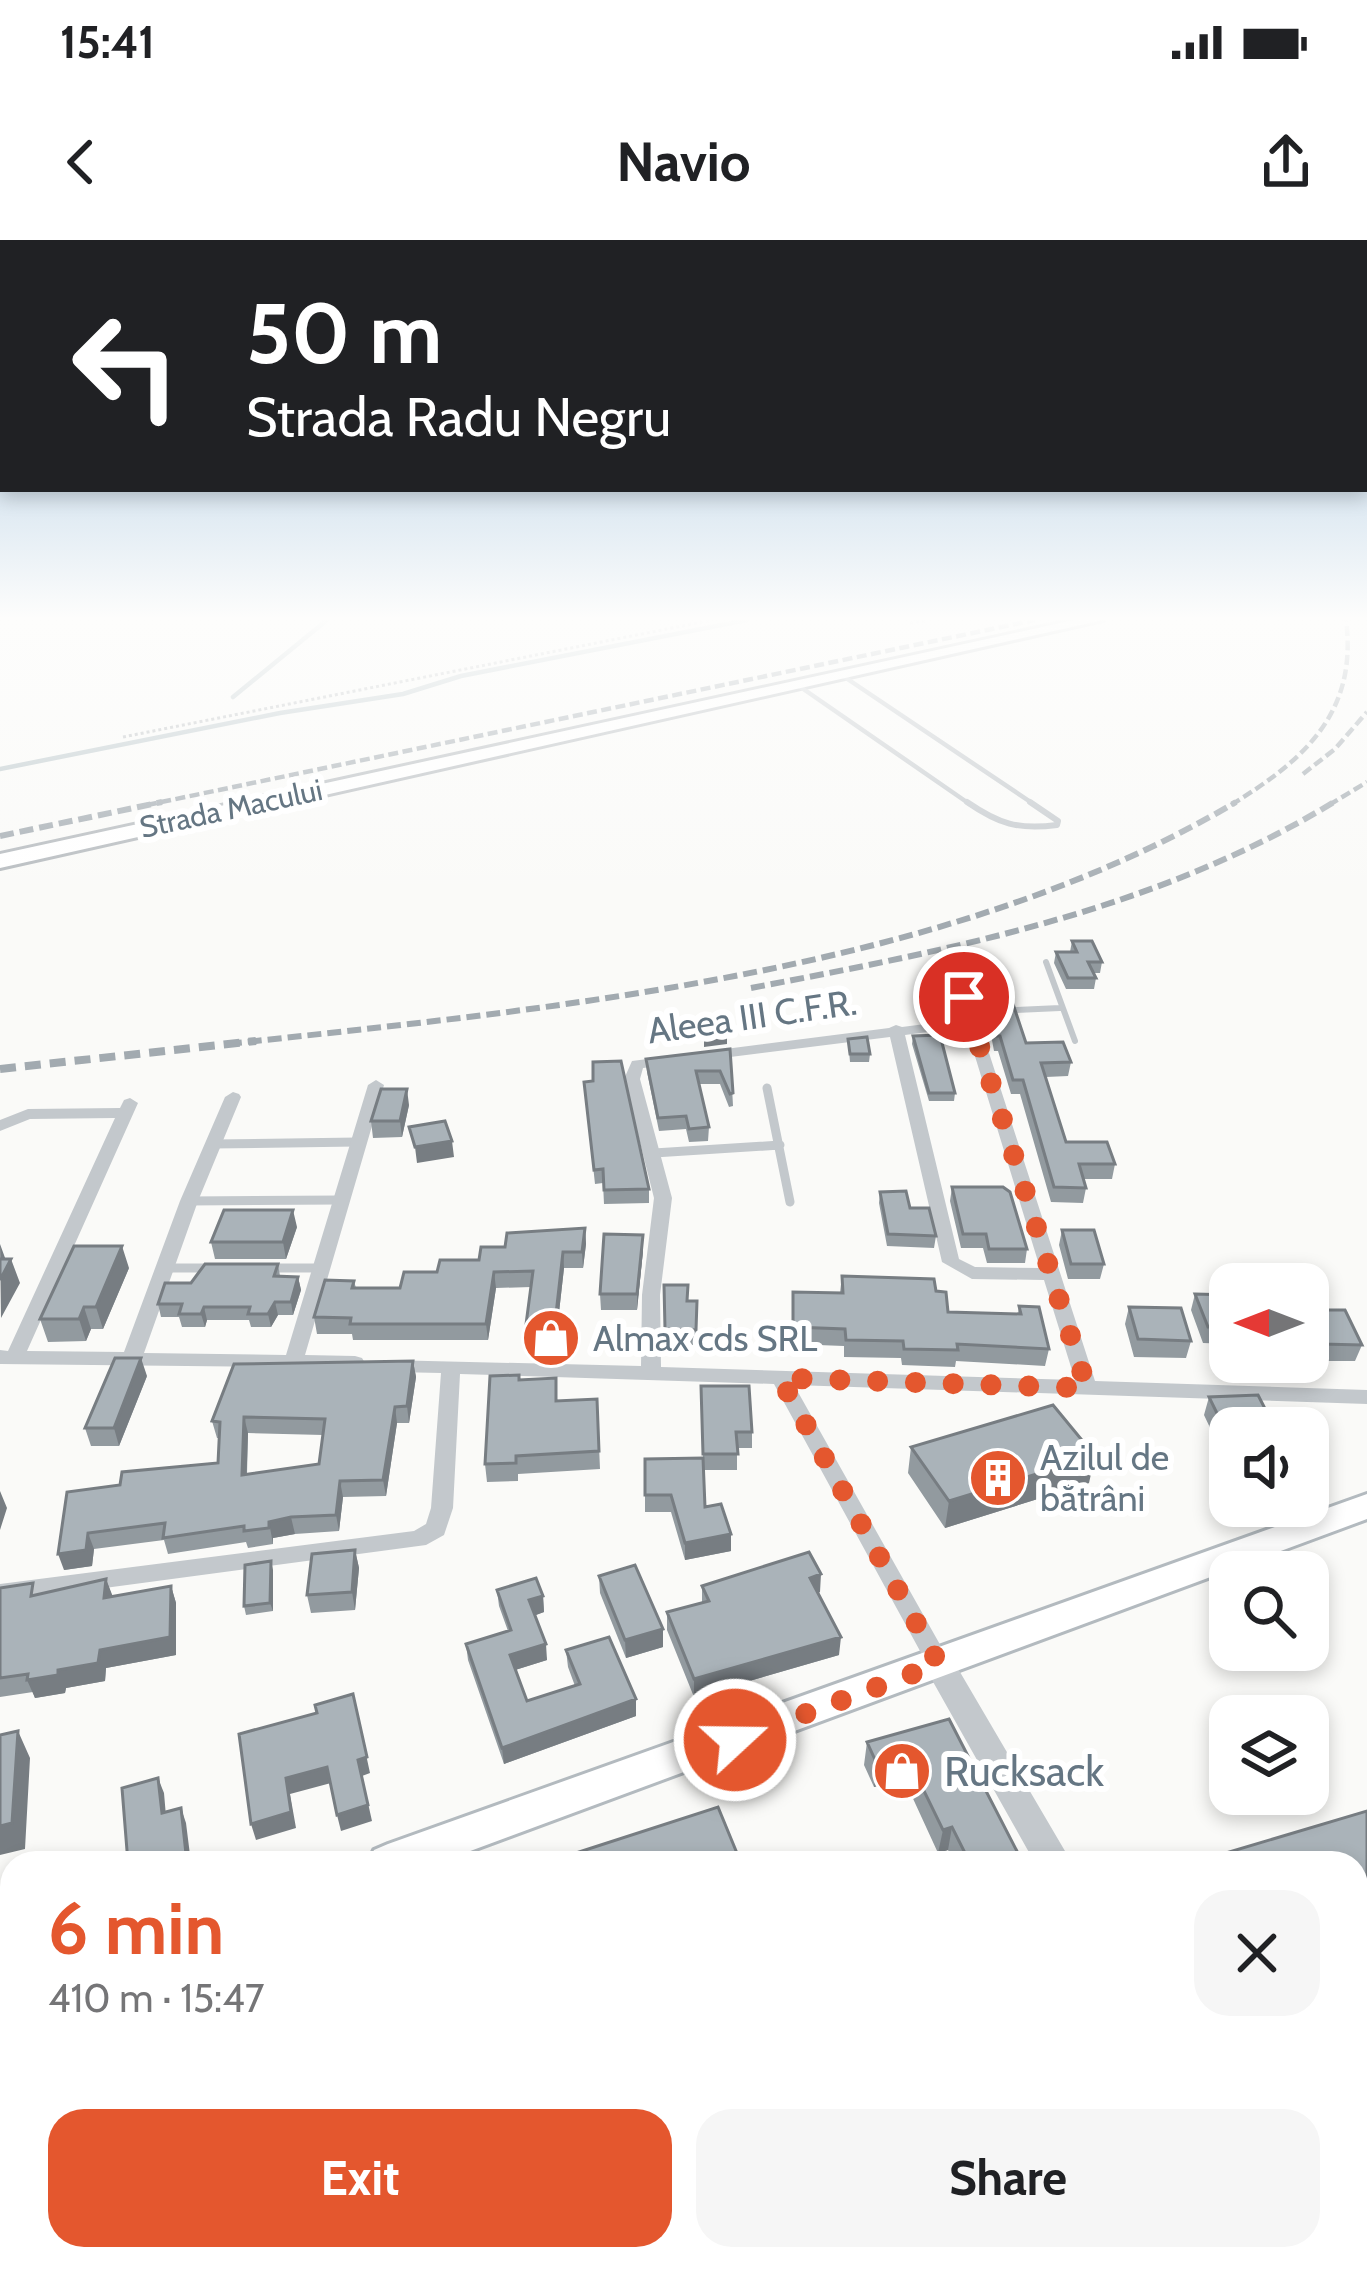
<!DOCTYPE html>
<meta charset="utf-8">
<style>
body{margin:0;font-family:Cabin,sans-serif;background:#f6f6f6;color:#202124;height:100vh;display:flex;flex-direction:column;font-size:45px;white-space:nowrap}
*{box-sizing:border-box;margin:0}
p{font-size:39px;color:#757577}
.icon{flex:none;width:66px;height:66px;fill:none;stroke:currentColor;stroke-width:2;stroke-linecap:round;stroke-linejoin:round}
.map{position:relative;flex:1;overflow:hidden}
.drawer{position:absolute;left:0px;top:1611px;width:1368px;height:420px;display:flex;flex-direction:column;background:#fff;border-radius:36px 36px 0 0;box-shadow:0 6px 18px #0003}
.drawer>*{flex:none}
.guide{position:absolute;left:0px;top:0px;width:1368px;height:252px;box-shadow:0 6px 18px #0003;background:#202124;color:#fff;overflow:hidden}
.needle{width:78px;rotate:270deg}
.fabs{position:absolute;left:1209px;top:1023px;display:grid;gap:24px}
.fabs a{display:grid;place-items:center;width:120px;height:120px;border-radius:24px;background:#fff;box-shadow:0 6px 18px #0003;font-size:60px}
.pin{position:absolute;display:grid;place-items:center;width:102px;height:102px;color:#fff;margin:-51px;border:6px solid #fff;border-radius:50%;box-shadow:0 3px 12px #0007}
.me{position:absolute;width:132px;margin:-66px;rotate:69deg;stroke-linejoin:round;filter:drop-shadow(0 0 9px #0008)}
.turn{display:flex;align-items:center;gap:42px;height:252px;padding:0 48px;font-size:54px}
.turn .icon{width:156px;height:156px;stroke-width:2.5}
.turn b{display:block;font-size:84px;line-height:102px}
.round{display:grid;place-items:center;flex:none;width:126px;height:126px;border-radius:36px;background:#f6f6f6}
.summary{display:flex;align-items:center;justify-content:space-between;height:204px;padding:0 48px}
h1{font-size:72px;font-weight:800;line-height:90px;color:#e4572e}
.button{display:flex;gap:24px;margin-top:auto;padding:24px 48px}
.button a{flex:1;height:138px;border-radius:36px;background:#e4572e;color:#fff;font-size:48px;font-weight:800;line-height:138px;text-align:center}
.button a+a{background:#f6f6f6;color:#202124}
.status{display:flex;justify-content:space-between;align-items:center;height:84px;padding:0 60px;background:#fff;direction:ltr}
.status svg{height:33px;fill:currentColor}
header{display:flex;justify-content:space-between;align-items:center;height:156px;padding:0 48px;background:#fff;font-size:54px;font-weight:800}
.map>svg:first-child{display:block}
</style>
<div class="status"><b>15:41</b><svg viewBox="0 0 49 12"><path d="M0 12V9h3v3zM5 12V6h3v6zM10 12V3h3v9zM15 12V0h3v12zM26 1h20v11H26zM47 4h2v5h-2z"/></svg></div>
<header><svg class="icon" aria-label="back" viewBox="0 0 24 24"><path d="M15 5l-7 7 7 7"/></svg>Navio<svg class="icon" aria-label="share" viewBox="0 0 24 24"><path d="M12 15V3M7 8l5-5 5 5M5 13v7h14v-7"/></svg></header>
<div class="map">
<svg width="1367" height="2031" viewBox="0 0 1367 2031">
<rect width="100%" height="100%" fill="#fafaf8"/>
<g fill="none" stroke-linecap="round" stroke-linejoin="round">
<path stroke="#bbc7cb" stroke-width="4.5" d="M233,457L327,380
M0,529L280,473L403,454L461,436L747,380"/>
<defs>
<path id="secondary" d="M1367,1254V1279L438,1623H368L374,1610L388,1604Z
M12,1733V1775L0,1779V1737Z"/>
<path id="trunk" d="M1074,380H1103L0,628V614Z"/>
</defs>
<use href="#secondary" stroke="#b3babf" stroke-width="6"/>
<use href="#trunk" stroke="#b4b9bd" stroke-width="6"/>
<path stroke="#bbbfc2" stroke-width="3" stroke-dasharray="3 3" stroke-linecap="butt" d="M910,383L928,380
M123,497L712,380"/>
<path stroke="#c3c8cc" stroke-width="4.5" d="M843,436L1035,565
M799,446L971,565"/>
<path stroke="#c3c8cc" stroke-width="6" d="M967,562C999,584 1018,590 1057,585L1058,581L1030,562
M1046,722L1075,801
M971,772L1060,768"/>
<path stroke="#c3c8cc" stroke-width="9" d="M767,848L790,962
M213,904L357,902
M654,913L780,905
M189,961L340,960
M164,1028H213
M266,1028H321"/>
<path fill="#c3c8cc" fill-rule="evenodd" d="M964,753L971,757L978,778L982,782L980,785L1095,1141L1367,1150V1164L794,1145L947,1417L951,1424L947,1431L939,1434L931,1431L774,1144L460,1134L453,1268L444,1295L426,1305L0,1362V1344L414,1291L426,1284L431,1268L441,1133L394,1132L387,1130L384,1125L387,1120L641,1126L642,1055L654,958L624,839L632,821L889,788L896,785L902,787L964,779L957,757ZM966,787L1040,1028L975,1027L959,1019L905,795ZM890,797L942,1022L972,1039L1044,1040L1075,1140L661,1127L660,1055L672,958L640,839L643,828Z
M376,840L384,845L305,1115L355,1116L362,1118L365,1123L362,1128L0,1124V1110L8,1111L115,878L30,879L0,891V880L28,869L120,868L124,860L130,858L138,863L27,1111L124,1112L180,961L225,857L233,852L239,854L241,857L198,961L144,1113L286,1115L368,845Z
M1367,1905V1936L1356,1941V1909Z
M1112,2019H1164L1158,2031H1106Z"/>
<path fill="#c3c8cc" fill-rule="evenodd" d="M939,1411L950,1415L1072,1623H1035L923,1424L928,1415Z
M1258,2019H1304L1309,2031H1263Z"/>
<use href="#secondary" fill="#fff" fill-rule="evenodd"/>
<use href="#trunk" fill="#fff" fill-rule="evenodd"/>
<path stroke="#a2aab0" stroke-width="4.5" stroke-dasharray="10 4.5" stroke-linecap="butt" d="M1303,534L1335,509L1367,472
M147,565L1035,380
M1231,565C1304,520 1358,473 1346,380
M1329,565L1367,542"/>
<path stroke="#a2aab0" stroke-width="6" stroke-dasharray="14 6" stroke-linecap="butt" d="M0,596L162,562
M751,748C951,710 1157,670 1334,562
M228,804C557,768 947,733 1236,562"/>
<path stroke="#a2aab0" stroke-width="8" stroke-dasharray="16 9" stroke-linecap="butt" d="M0,829L256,801"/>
</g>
<path fill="#929a9f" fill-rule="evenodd" d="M1072,701L1102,722L1100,733H1094L1096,738L1094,749H1066L1054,723L1056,712H1070Z
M981,739L1008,748L1005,763L982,764L979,754Z
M990,765L1026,803L1071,822L1068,836L1046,837L1066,902L1115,924L1112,939H1084L1086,948L1083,963L1051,962L1020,854H1011L998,811H994L988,779Z
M913,796L955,853L954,861H929L912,804Z
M848,799L870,814L869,822H850Z
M730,809L733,866L729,867L720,844H699L709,887L708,901L689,902L686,889L659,891L647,832L646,819Z
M584,842L649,949V963L604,964L603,943L595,944Z
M409,865L402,897L373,898L371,881Z
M952,947L1027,1009L1025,1023H987L983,1008H961L950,961Z
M880,952L910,968L936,996L934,1008L887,1006L879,963Z
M297,987L286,1019H215L211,1002Z
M585,988L586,1004L583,1028H564L555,1108H527L525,1092L531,1047L496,1048L488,1100H353L352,1094H317L314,1077L354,1041L356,1048H400L437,1032L479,1020L505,1007Z
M1062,990L1104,1024L1100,1039H1068L1059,1005Z
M643,1011L637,1070H601L600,1054Z
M278,1024L280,1036L298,1037L301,1050L293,1075H278L271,1087H251L249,1080H207L205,1087H182L179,1077H161L158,1064L191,1043Z
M129,1028L103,1089H91L86,1101L48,1102L40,1079Z
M842,1036L936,1051L948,1072L1018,1074L1019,1066L1049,1109L1045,1126L956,1121L955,1127L902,1125L901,1118L844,1117V1106L792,1104L793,1052L840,1053Z
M664,1045L687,1060L697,1061L696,1105L665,1104Z
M1195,1054L1230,1055V1104L1203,1103L1191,1070Z
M1308,1056L1327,1070L1362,1105L1355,1121H1315L1308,1104Z
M1129,1067L1191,1101L1186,1118L1134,1117L1125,1084Z
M413,1121L416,1137L409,1183H397L386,1256L343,1257L339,1291L295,1294L273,1298V1304L248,1308L246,1302L168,1314L164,1300L94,1309L92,1326L64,1330L120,1245L218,1223L220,1198H217L212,1181ZM248,1193L323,1195L319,1224L247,1234Z
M147,1136L119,1206H91L85,1188Z
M520,1140L557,1161L597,1159L600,1229L518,1234V1241L487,1242L485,1224Z
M701,1146L752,1192V1208H737V1230H704L705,1267L731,1294V1311L685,1320L671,1272H645V1219L703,1218Z
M1209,1157L1230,1188V1230L1204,1175Z
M911,1207L1089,1243L945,1288L908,1233Z
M355,1310L359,1328L355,1370L311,1373L307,1355Z
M273,1330V1371L246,1375L244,1366Z
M599,1336L663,1407L626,1418L600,1353Z
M106,1339L112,1356L171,1346L176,1363V1415L106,1428L105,1441L66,1448L65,1453L35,1458L33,1452L0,1457V1348L37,1355Z
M702,1346L820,1352L817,1353L839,1415L694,1457L667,1390V1372L702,1363Z
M497,1350L543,1356L544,1372L535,1375L547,1420L515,1430L527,1461L575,1446L568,1427L566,1410L636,1476L504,1524L468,1420L466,1404L508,1391L499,1366Z
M949,1479L1023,1623H954L948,1610L938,1613L904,1539L874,1547L864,1525L867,1502Z
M750,2019H932L938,2031H754Z"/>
<path fill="#777d82" d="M727,796V804L704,807V799Z
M407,849L409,865L402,897L400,881Z
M452,901L454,917L417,923L415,907Z
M293,970L297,987L286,1019L283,1002Z
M585,988L586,1004L583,1028L582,1012Z
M643,995V1011L637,1070V1054Z
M0,1004L8,1026L11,1019L20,1043L1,1078Z
M122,1006L129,1028L103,1089L96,1067Z
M563,1012L564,1028L555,1108L554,1092Z
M494,1032L496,1048L488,1100L486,1084Z
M298,1037L301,1050L293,1075L291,1062Z
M275,1062L278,1075L271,1087L268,1074Z
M84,1067L91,1089L86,1101L79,1079Z
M204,1067L207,1080L205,1087L201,1074Z
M141,1118L147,1136L119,1206L114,1188Z
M413,1121L416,1137L409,1183L407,1166Z
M395,1167L397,1183L386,1256L383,1240Z
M244,1177L248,1193L246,1251L242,1235Z
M1095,1216L1089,1243L945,1288L949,1261Z
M340,1241L343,1257L339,1291L336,1275Z
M0,1251L7,1268L0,1290Z
M291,1277L295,1294L273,1298V1304L269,1282Z
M88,1293L94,1309L92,1326L64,1330L58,1314Z
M731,1294V1311L685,1320V1303Z
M355,1310L359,1328L355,1370L352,1352Z
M271,1321L273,1330V1371L270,1363Z
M821,1334L820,1352L808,1356L810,1338Z
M106,1339L113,1357L104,1358Z
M171,1346L176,1363V1415L106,1428L105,1441L66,1448L65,1453L35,1458L27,1440L58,1430L100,1410Z
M543,1356L544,1372L531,1377L529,1360Z
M663,1389V1407L626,1418L625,1400Z
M841,1397L839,1415L694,1457V1439Z
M546,1404L547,1420L512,1431L510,1415Z
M353,1454L370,1533L362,1536L372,1581L341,1591L337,1575L358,1520Z
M636,1459V1476L504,1524L502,1508Z
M18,1491L30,1518L25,1609L0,1615V1586Z
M907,1516L904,1539L874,1547L877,1524Z
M327,1527L331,1543L290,1554L296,1588L256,1600L251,1584L286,1538Z
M158,1538L164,1553L167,1588L162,1573Z
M181,1568L186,1583L191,1623H187Z
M952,1587L948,1610L938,1613L943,1590Z
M1367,1764V1790L1356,1794V1768Z
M217,2019H263L231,2031H185Z"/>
<path fill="#aab3b9" stroke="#777d82" stroke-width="3" fill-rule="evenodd" d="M1072,701H1092L1102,722H1088L1096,738H1068L1056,712H1077Z
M981,739H1005L1008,748L984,749Z
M1013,764L1026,803L1063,802L1071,822L1041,823L1066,902H1107L1115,924H1079L1086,948L1054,947L1023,840H1013L1000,796H996L990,765Z
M721,783L727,796L704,799L699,786Z
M940,795L955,853H929L913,796Z
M867,797L870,814H850L848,799Z
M730,809L733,853L730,854L720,831H696L709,887L689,889L686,876L658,878L646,819Z
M621,821L649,949L604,950L603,929L594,930L584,842L593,841V822Z
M381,849H407L400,881H371Z
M445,881L452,901L415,907L409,887Z
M952,947H1003L1010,952L1027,1009H989L986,994H963Z
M906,951L910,968H929L936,996L888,994L880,952Z
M224,970H293L283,1002H211Z
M585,988L582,1012H563L554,1092H525L533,1031L494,1032L486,1084H350L351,1078L314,1077L325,1040L354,1041L352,1048H400L404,1032H437L440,1020H479L481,1007H505L507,993Z
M1062,990H1094L1104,1024H1071Z
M604,994L643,995L637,1054H600Z
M74,1006H122L96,1067H84L79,1079H40Z
M0,1019H11L0,1040Z
M205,1024H278L274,1036L298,1037L291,1062H275L268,1074H248L250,1067H204L201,1074H179L182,1064H158L165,1043H191Z
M842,1036L934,1039L936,1051L946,1052L948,1072L1021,1074L1019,1066L1039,1067L1049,1109L957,1104L958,1110L904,1109L903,1101L846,1100L845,1089L793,1087V1052L843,1053Z
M664,1045H688L687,1061H697L696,1090L665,1089Z
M1195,1054L1230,1055V1087H1208Z
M1308,1056H1321L1327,1070H1345L1362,1105L1321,1104L1314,1088H1308Z
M1129,1067L1181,1068L1191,1101L1138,1099Z
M115,1118H141L114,1188H85Z
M413,1121L407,1166L395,1167L383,1240L340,1241L336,1275L291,1277L269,1282V1288L244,1291V1286L163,1298L165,1283L88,1293L86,1310L58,1314L67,1252L120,1245L122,1232L218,1223L220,1182L212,1181L234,1124ZM244,1177L325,1179L319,1224L242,1235Z
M519,1135V1140L556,1138V1161L597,1159L599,1211L516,1216V1223L485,1224L490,1136Z
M701,1146H749L752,1192H736L738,1214H703Z
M1258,1155L1275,1188H1230V1200L1209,1157Z
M1053,1165L1095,1216L949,1261L911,1207Z
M703,1218L705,1267L721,1264L731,1294L685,1303L671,1255H645V1219Z
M355,1310L352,1352L307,1355L312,1314Z
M809,1312L821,1334L810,1338L841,1397L694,1439L667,1372L709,1361L702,1346Z
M271,1321L270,1363L244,1366L245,1325Z
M635,1325L663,1389L625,1400L599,1336Z
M536,1338L543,1356L529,1360L546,1404L510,1415L527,1461L580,1444L566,1410L609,1397L636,1459L502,1508L466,1404L511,1390L497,1350Z
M106,1339L104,1358L171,1346L170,1397L100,1410L98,1423L58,1430V1435L27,1440L28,1434L0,1438V1348L33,1343L31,1356Z
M353,1454L367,1517L358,1520L368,1565L337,1575L327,1527L286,1538L291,1572L251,1584L239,1494L317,1473L315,1465Z
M949,1479L1023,1623H970L952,1587L943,1590L907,1516L877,1524L867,1502Z
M18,1491L12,1583L0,1586V1495Z
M158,1538L162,1573L181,1568L187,1623H128L122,1548Z
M718,1567L741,1623H545Z
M1367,1571V1764L1356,1768V1623H1200L1199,1621Z
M180,2019H217L185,2031H181Z
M427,2019H482L485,2031H429Z
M758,2019H932L938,2031H762Z"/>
<linearGradient id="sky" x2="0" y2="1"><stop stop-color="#96bcdc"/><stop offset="0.57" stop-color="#fdfdfc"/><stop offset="1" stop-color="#fdfdfc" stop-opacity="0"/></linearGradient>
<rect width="1367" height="664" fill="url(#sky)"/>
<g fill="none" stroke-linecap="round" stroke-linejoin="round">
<path stroke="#e4572e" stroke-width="21" stroke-dasharray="0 37.8" d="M735,1500L939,1424L780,1138L1087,1148L964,757"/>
</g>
<defs>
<symbol id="shop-disc" viewBox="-11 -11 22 22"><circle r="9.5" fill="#e4572e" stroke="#fff"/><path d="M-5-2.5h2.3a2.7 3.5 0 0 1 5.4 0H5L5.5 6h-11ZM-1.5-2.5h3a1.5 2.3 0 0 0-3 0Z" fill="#fff"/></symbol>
<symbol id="building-disc" viewBox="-11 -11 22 22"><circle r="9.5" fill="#e4572e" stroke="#fff"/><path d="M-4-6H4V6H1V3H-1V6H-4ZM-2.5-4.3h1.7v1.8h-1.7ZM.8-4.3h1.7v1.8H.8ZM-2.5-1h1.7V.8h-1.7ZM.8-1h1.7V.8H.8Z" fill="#fff"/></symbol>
</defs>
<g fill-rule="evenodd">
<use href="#shop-disc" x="518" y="1065" width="66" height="66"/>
<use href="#building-disc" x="965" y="1205" width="66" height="66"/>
<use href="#shop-disc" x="869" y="1498" width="66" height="66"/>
</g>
<g text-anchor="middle" stroke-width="12" stroke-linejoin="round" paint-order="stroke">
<g font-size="30" fill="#657683" stroke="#fff">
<text transform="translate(231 569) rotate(-12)" y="10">Strada Macului</text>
</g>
<g font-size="36" fill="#657683" stroke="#fff">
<text transform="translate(752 776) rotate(-8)" y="13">Aleea III C.F.R.</text>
</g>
<g font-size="36" fill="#657683" stroke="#fff" text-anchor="start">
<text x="593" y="1111">Almax cds SRL</text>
<text x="1040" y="1230">Azilul de<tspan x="1040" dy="41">bătrâni</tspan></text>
</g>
<g font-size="42" fill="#657683" stroke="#fff" text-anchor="start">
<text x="944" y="1546">Rucksack</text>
</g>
</g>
</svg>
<div class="fabs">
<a><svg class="needle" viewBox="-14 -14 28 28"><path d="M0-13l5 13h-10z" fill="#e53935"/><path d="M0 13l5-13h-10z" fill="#757577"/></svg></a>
<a><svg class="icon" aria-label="sound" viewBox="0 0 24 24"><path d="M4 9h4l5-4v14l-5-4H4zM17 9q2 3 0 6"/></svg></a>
<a><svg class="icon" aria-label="search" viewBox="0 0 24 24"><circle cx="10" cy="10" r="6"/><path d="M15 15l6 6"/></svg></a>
<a><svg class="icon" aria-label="layers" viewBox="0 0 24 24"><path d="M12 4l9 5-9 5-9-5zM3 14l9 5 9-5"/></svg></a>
</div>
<div class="pin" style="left:964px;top:757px;background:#d93025"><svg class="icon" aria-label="arrive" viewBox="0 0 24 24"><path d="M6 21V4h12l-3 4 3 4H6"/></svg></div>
<svg class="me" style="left:735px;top:1500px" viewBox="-20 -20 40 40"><circle r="17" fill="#e4572e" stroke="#fff" stroke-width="3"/><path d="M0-11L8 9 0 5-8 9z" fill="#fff"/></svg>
<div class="guide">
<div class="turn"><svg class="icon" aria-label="left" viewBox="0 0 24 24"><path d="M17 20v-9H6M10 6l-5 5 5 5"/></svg><div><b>50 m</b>Strada Radu Negru</div></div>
</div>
<section class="drawer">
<div class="summary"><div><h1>6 min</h1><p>410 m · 15:47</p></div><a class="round"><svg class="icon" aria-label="close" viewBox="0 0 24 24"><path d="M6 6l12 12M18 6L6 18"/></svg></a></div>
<div class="button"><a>Exit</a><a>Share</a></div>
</section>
</div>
